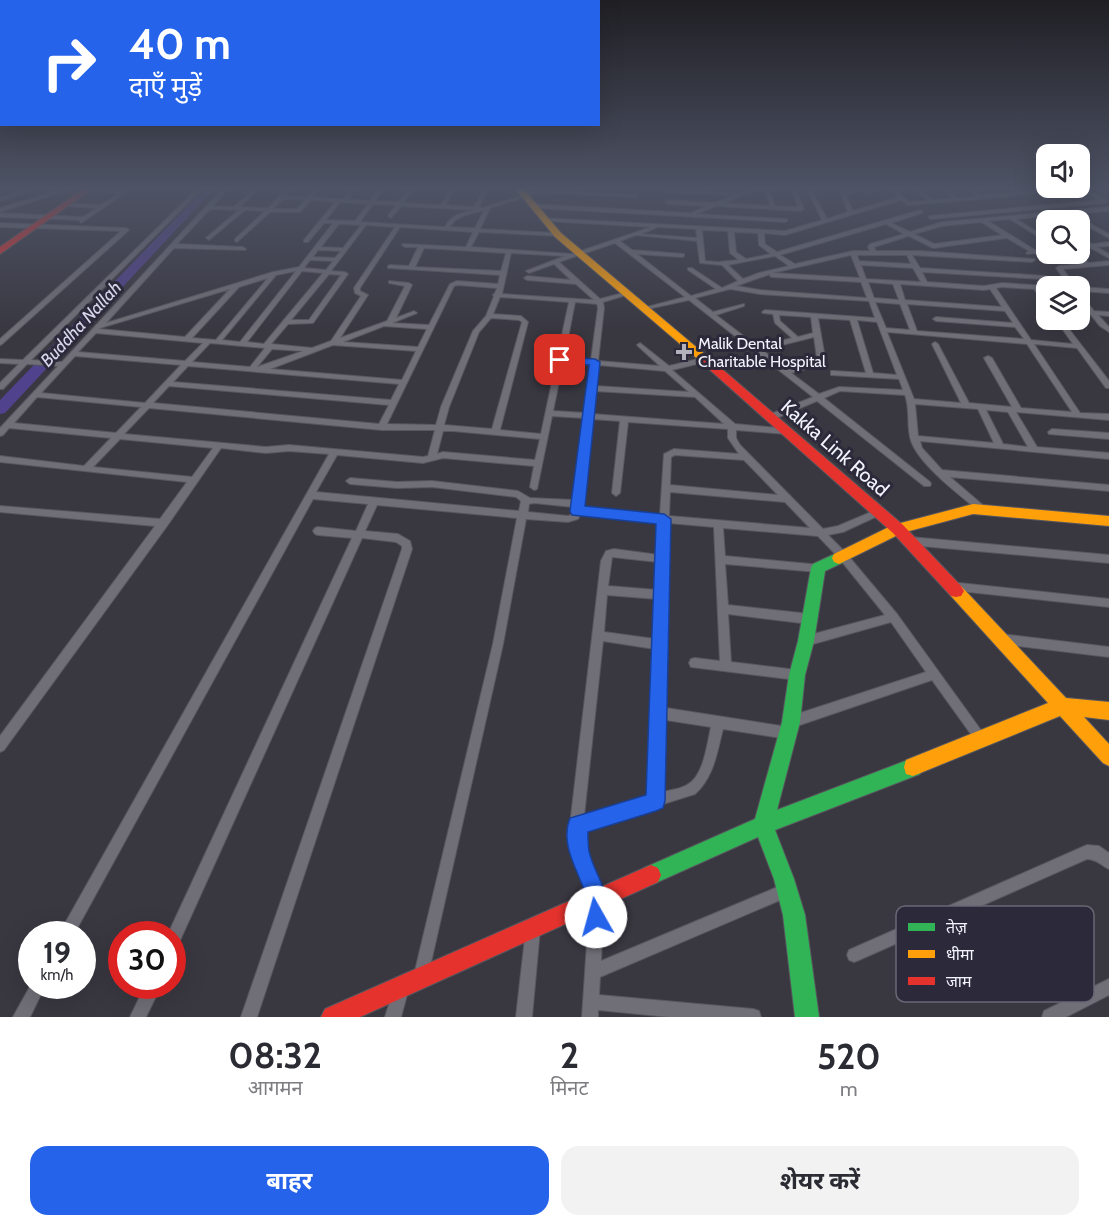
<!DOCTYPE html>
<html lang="hi">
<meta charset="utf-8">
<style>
body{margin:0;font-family:Cabin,"Noto Sans Devanagari",sans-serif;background:#f2f2f3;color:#2b2b33;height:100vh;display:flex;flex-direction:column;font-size:22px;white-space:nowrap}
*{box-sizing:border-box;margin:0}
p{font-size:20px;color:#7c7c81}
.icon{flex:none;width:33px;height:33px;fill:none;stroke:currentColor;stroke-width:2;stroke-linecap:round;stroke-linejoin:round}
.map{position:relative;height:1017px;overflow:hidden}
.drawer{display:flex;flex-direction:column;background:#fff;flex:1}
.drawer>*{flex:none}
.banner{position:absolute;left:0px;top:0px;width:600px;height:126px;box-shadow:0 6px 24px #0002;background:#2563eb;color:#fff;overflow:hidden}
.tools{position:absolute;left:1036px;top:144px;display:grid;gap:12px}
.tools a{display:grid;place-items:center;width:54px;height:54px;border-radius:12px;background:#fff;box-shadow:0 6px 24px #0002;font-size:30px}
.speed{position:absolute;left:18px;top:921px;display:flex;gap:12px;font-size:30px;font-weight:700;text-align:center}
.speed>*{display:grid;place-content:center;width:78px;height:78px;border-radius:50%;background:#fff;box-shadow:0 6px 24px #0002;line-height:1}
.speed small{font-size:15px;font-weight:400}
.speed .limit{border:9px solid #d22;background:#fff;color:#111}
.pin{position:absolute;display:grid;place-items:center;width:51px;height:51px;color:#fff;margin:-26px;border-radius:12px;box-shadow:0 3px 9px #0006}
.me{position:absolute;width:66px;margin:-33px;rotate:353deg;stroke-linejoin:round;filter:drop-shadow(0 0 4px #0008)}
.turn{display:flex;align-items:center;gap:21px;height:126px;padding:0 30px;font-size:27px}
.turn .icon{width:78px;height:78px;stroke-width:2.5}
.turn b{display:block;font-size:42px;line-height:51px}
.eta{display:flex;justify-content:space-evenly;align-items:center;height:102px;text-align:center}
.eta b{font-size:36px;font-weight:700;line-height:42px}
.action{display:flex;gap:12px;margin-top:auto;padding:12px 30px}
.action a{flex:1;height:69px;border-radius:18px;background:#2563eb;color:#fff;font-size:24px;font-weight:700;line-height:69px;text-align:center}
.action a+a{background:#f2f2f3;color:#2b2b33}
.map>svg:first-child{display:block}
</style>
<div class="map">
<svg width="1109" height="1017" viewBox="0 0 1109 1017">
<rect width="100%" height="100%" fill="#393841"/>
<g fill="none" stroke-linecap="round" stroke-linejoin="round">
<path fill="#50428d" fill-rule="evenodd" d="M206,187H216L5,413L0,414V400Z"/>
<defs>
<path id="street" d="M33,187H40L0,201V198Z
M70,187H77L0,212V208Z
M129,187H134L81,223L79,220L0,217V213L83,217L97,208L65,206L62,204L63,203L101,205L119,193L82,191H80V189L123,191Z
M199,187H204L31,360L62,362L224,187H229L213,206L234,207L256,187H261L240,207L268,208L288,187H293L286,196L308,197L317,187H322L313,197L343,199L352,187H357L348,199L370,201L380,187H385L375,201L398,202L409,187H414L403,203L441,205L452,187H456L446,205L474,207L485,187H489L479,207L482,208L549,187H557L490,208L480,229L558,233L561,235L560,236L479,232L471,247L572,254L651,227L545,221L543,220V218L785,231L822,220L806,187H810L827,219L848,212L838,187H842L845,192L858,190L860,191L846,195L853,211L898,197L889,188L868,193L866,192L882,187H893L908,201L905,203L901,200L785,235L764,233L765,244L777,252L920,210L923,212L922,213L891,223L910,232L942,222L1109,207V211L1072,214L1109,234V238L1080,222V220H1077L1066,214L1016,219L1047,238V242L1010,219L988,221L1035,250L1047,248V252L1027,254L1026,253L1029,251L1007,238L933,248L909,236L874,247L876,251H920L1034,259L1035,260L1032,262L912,255L920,268L1046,276V278L1044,279L922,272L927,282L984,286L1002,283L1048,286H1047V290L1041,289L1047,298V304L1045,303L1034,289L1002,287L996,288L1031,340L1073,344L1056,320H1062L1109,381V388H1106L1077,348L1034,344L1080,413L1109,414V420L1016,412L1037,447L1109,453V459L920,441L922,448L942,470L1109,485V491L950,477L985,507L987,509L982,512L979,511C960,495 915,462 910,437C907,423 910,408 905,395L840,391L824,398L930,482L931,484L930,486H924L817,401L774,419H768L767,417L768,415L813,397L689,300L643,310V308L685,297L615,243L559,262L600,299L627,292L630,294L603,302L604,308L598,361L660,366L638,346L637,345L640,343L669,366L702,358H705V362L672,370L735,424L789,429L790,431L786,434L736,430V438L740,445L823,529L838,526L876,510H882L884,512L882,514L843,532L828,535L845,552L897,614L988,740L986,744L982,746L978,744L932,680L791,728L787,726L785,722L787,718L791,716L926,672L891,622L806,646L802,644L801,641L802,638L806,636L885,615L839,558L818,536L723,528L725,556L821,565L823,568L821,571L818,572L725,564L728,605L810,614L814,616L815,619L814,622L810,624L728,614L731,662L797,670L801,671L803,675L801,679L797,680L691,667L689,663L691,659L695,658L720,661L714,527L669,523L665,645L666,708L788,727L792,729L794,733L792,737L788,739L723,729C717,752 714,777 695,794L584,829L586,852L604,899L601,961L787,883L792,885L794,890L792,895L600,977L599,995L753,1009L759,1011L761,1017H669L598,1010V1017H582L590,899L572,852L570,825L601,561L606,551L614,549L659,555L660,522L580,515L578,519L568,522L526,519L503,644L427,980L422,983L417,980L414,975L493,644L517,518L377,505L365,531L398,534L410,541L412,549L257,1017H241L402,549V546L396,542L362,538L177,947L172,949V934H168L352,538L318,535L315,534L313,531L315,528L318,527L356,531L368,504L313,499L74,934H59L329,454L289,451L266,453L221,448L167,526L4,750L0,752V736L155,526L0,512V506L160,519L187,482L0,462V456L84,466L111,438L9,428L3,435L0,436V428L58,366L27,364L3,389H0V383L19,364L0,363V359L23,360ZM283,199L305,200L297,209H273ZM311,200L335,202L304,240V242H308L324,223H333L299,267L273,272L106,323L174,248L245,250L246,249L243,247L177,244L210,209L239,210L207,237L206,238L209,240L245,210L265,211L235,239V241L237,242L270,212H300ZM340,202L368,204L355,221L326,220ZM373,204L396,205L388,216L391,218L401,206L473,210C460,214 452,214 445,227L360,222ZM484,210L475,228L450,227C456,215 472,214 484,210ZM981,222L1002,235L934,244L914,234L942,226ZM339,224L361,225L343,248L321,247ZM886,224L904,234L870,244L868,247L870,251H853L795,264L780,255ZM366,225L395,227L354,288L355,293L361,296L331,341L312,348L271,344L288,324L313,323L348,274L345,272L331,271ZM400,227L473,232L466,247L403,244L402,245L405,247H418L409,266L390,265L388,266V268L500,275L498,284L457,281L450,284L429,325L392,323L417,313L414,311L396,318L412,285L409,283L389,281V283L405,286L387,321L340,338L368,295L360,291V288ZM658,227L696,229L697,238L641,234ZM702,230L728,231L730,253L739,260L718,262L705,261ZM734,232L758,233L759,245L771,254L746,259L736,252ZM636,235L697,241L700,263L722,265L738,281L722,288L692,268H688V270L716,289L691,296L637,254L682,257L684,256V254L632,250L620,241ZM424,248L506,253L501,271L415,267ZM318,250L341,251L335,258L313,257ZM511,253L565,256L526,271L529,273L554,264L571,280L527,276L524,278L527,280L576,284L594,300L502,294ZM851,255L860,278L772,273ZM857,255H907L911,264L859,261ZM775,256L789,266L759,273L743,279L728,265ZM310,260L333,261L326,270L304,268ZM861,265L913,268L921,282L866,279ZM296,271L240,342L222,340L276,275ZM302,271L323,273L264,344L247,342ZM329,274L341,275L309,320H291ZM770,274V276L772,277L861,282L867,298L760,290L736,286ZM268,278L216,340L192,338L239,287ZM868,282L893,284L899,300L874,298ZM900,284L984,290L990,289L1002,307L905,300ZM458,285L497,288L495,293L493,295L494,296L486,316L473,331L441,407L436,425L387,424L454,286ZM230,289L185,337L99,329L100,328ZM730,289L760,294L869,301L875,318L765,310L762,312L763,313L773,314L775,323L792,338L758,347L716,315L744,306V304L713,312L695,298ZM500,297L569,302L541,434L500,430L528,322L521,316L493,314ZM575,302L597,304L598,308L591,360L564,358ZM875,302L900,304L910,330L886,328ZM907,304L1005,311L1013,323L936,317L933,319L936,321L1015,327L1024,339L917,331ZM779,315L811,317L813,333L798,337L780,321ZM491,318L519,320L522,322L492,429L444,425L449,407L479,332ZM818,318L850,320L866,373L834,371H831V375L899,379L903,390L839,387L819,394L791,373L820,365L825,358ZM857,320L877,322L897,375L873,373ZM384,326L427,329L418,347L343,342ZM887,332L1027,344L1072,412L1021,408L992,358L988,356L984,358L1012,407L969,403L938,344L935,342L932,344L961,403L914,399ZM96,333L203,343L185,361L78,352ZM814,337L817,358L814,361L787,369L762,350ZM210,343L265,348L250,367L192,362ZM333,345L416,351L402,380L270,369ZM272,349L303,351L257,367ZM75,356L181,365L145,403L41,393ZM563,362L591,365L585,413L553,411ZM598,365L665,371L689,392L595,386ZM188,366L399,384L391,400L173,382ZM169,386L389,405L379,424L153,403ZM595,391L695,397L724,424L592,414ZM37,397L141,407L116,433L14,423ZM915,404L978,409L994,443L918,436ZM149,408L382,430H435L428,456L423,457L289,445L266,447L124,434ZM986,410L1008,412L1028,447L1003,444ZM552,416L584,418L573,500L530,498L518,491L432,481L397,482L350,478L346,481L350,484L397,488L432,487L516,497L521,501L519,511L316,492L337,455L423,463L443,458L534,466L530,487L534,490L537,489ZM592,419L620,421L612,493L616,496L620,493L628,422L728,429V438L739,454L674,449L664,454L660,515L581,508ZM443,431H453L540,439L535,460L443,452L437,454ZM120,439L213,448L192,477L93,467ZM675,455L744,460L778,495L670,485L671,457ZM670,492L785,502L810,528L669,516ZM534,503L573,507L571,515L568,516L528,512L529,504ZM612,557L658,562L657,590L608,586ZM607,595L657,599L655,639L604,632ZM603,641L655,649L654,713L650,796L584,816ZM666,720L711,727C707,744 704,776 687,785C680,789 670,790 663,792Z
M756,187H763L723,203L770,206L764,187H768L775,206L798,207L791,187H795L804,209L801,211L716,206L696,214L787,219V221L785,222L533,208L530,206L533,204L691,213L708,206L668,204L665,202L668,200L715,203L735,195L667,192H665V190L739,194Z
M913,187H918L933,200L952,198L940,187H945L957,198L976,196L966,187H971L982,195L1065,188L1087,187L1086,188L1108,201L1105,203L931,219L929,218V216L1100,200L1080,189L982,199L907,205L906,204L909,202L928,201Z
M549,191L636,195L638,196L636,197L547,193V191Z
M0,223L126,228L129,230L2,344L0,345V339L121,231L0,227Z
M1080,238L1092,244L1109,242V246L1097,247L1109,254V258L1080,242Z
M1065,254H1071L1089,263L1109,261V265L1063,269L1075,286H1069L1056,268L1059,266L1082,264Z
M1080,287L1109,289V293L1080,291Z
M1080,295L1082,296L1094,311L1109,312V316L1098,315L1109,327V332L1100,326L1091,315L1080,314V310L1087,311L1080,301Z
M1052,429L1109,433V439L1049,434L1048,432Z
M910,537L1109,555V563L910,545L907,544L905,541L907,538Z
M950,582L1109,599V607L950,590L946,589L945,586L946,583Z
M1001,634L1109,647V657L1001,644L997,642L996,639L997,636Z
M1087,845L1099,846L1109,853V869C1100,865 1099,860 1087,859L859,960L854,962L849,960L847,955L849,950Z
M533,922L538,924L540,929L532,1017H516L526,929L528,924Z
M1109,979V995L1066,1017H1042L1044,1011Z
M32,983V986H45L30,1017H13Z
M400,983L405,986L408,991L401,1017H385L395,986Z
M145,986H161L146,1017H130Z"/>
<path id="fast" d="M839,552L844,554L846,558L844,562L825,571L814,641L805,675L800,722L777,810L913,758L920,760L922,767L920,774L775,830L794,879L805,915L819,1017H795L783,915L774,879L758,837L651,885L644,882L641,875L644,868L755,819L782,722L789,675L798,641L811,568L813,564Z"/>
<path id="slow" d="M514,187H522L561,233L708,357V361H700L555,237Z
M973,504L1109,516V526L973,514L902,533L839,564L834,562L832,558L834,554L893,525Z
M956,585L961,586L1066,698L1109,702V720L1084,717L1109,744V766L1103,763L1060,716L913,776L906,774L904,767L906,760L1048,703L951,596L948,591L951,586Z"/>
<path id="jam" d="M86,187H95L0,254V247Z
M704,356L708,357L903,525L961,586L964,591L961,596L956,597L951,596L893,533L700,361L699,359Z
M651,865L658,868L661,875L658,882L360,1017H321L325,1009Z"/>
</defs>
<use href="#street" stroke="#58575f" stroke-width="2"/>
<use href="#fast" stroke="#58575f" stroke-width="2"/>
<use href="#slow" stroke="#58575f" stroke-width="2"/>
<use href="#jam" stroke="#58575f" stroke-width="2"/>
<use href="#street" fill="#706f77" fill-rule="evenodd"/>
<use href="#fast" fill="#30b455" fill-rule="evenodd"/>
<use href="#slow" fill="#ff9f0a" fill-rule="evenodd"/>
<use href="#jam" fill="#e5322d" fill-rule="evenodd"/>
</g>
<linearGradient id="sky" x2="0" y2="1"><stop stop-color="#1f1f24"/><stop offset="0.57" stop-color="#4e5365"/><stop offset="1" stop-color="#4e5365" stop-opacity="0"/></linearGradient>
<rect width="1109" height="330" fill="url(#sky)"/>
<path fill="#2563eb" stroke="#184099" stroke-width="1.5" d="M560,357L595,359L600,362L585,506L664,514L671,519L665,801L663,808L656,811L588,832C588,838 588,845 589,851C595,878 616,897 604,924L596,928L589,924C585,915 588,906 586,896C579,871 559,845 570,818L577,816L646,795L656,524L572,515L570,511L589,365L556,363V358Z"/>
<path fill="#b3b2bc" stroke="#2c2a3a" stroke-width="2" d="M681 343h6v6h6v6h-6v6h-6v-6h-6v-6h6z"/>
<g text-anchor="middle" stroke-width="6" stroke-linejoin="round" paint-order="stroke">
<g font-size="16" fill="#f4f4fe" stroke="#2c2a3a" text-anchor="start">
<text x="698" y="349">Malik Dental<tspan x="698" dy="18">Charitable Hospital</tspan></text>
</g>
<g font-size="18" font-style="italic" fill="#d7d6ed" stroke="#2c2a3a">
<text transform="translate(81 324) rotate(-47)" y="6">Buddha Nallah</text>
</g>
<g font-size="20" fill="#f4f4fe" stroke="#2c2a3a">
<text transform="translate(835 448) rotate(41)" y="7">Kakka Link Road</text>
</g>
</g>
<rect x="896" y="906" width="198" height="96" rx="9" fill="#2c2a3a" stroke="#686775" stroke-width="1.5"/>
<rect x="908" y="923" width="27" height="8" fill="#30b455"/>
<rect x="908" y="950" width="27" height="8" fill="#ff9f0a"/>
<rect x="908" y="977" width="27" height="8" fill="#e5322d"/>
<g font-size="16" fill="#f4f4fe">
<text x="946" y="933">तेज़</text>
<text x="946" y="960">धीमा</text>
<text x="946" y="987">जाम</text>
</g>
</svg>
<div class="tools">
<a><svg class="icon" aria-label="sound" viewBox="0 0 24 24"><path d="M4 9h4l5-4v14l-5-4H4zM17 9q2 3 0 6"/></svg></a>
<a><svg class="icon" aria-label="search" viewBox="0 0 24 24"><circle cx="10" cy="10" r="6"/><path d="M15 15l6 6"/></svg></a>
<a><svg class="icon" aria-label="layers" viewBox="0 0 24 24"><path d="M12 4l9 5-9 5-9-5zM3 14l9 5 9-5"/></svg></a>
</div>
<div class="speed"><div>19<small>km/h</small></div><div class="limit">30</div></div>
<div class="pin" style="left:560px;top:360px;background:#d93025"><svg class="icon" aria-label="arrive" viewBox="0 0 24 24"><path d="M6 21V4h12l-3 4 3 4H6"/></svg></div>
<svg class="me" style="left:596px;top:917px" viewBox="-20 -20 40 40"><circle r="19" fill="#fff"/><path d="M0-13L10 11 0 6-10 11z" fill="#2563eb"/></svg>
<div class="banner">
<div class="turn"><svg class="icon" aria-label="right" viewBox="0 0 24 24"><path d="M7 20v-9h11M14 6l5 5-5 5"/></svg><div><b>40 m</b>दाएँ मुड़ें</div></div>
</div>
</div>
<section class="drawer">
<div class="eta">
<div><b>08:32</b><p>आगमन</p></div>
<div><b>2</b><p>मिनट</p></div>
<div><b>520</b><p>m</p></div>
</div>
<div class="action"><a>बाहर</a><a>शेयर करें</a></div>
</section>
